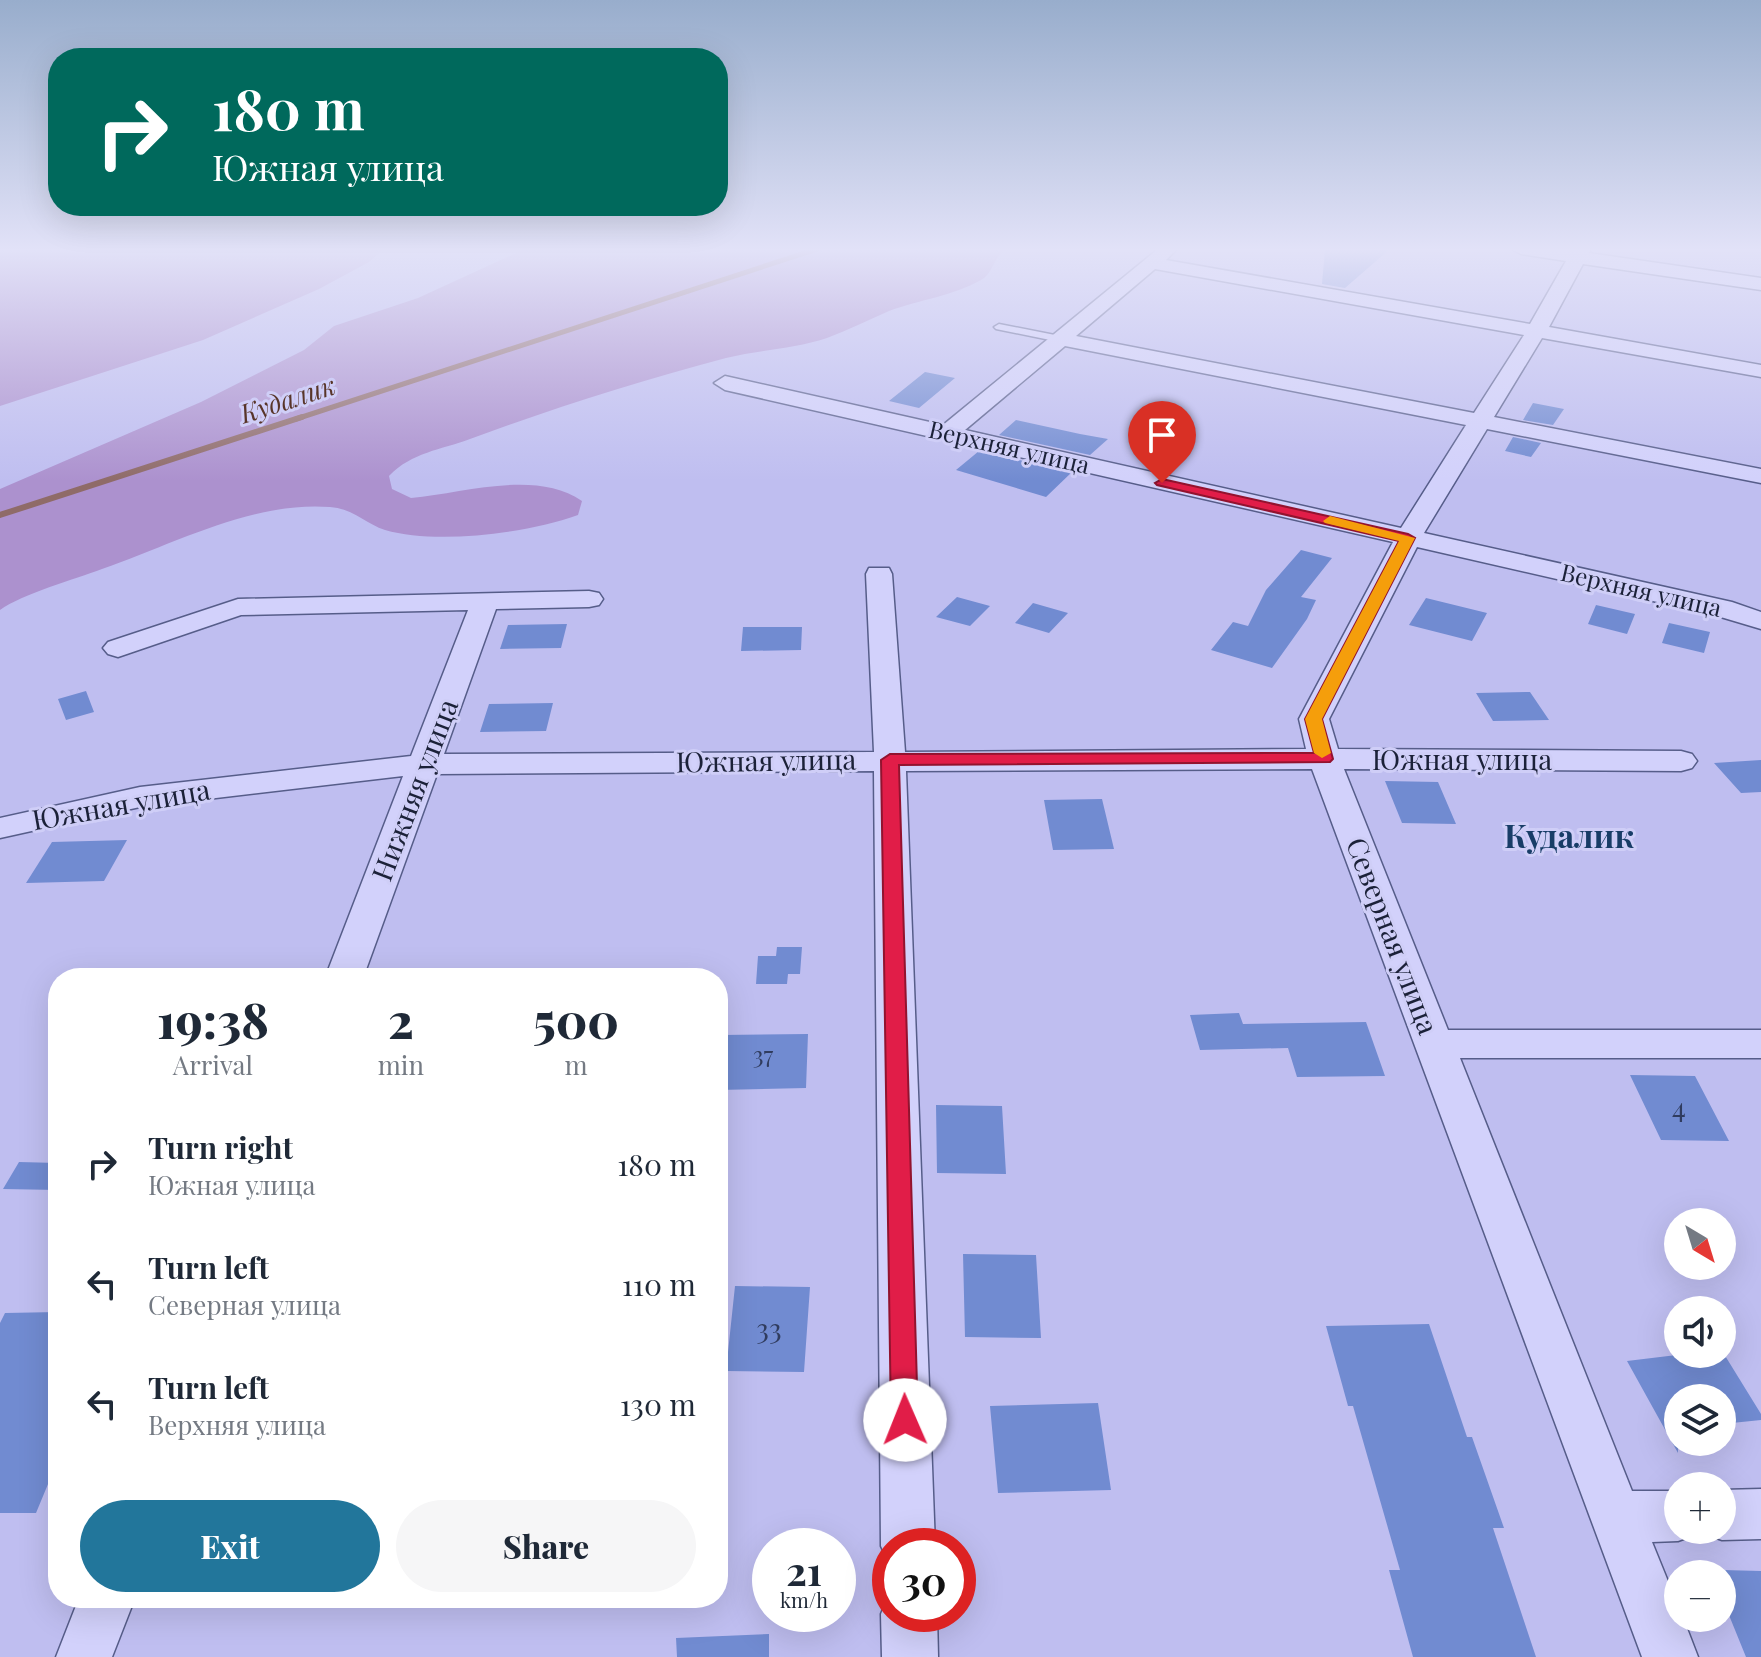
<!DOCTYPE html>
<meta charset="utf-8">
<style>
body{margin:0;font-family:"Playfair Display",serif;background:#f6f6f7;color:#1f2937;height:100vh;display:flex;flex-direction:column;font-size:30px;white-space:nowrap}
*{box-sizing:border-box;margin:0}
p{font-size:26px;color:#747a83}
.icon{flex:none;width:44px;height:44px;fill:none;stroke:currentColor;stroke-width:2;stroke-linecap:round;stroke-linejoin:round}
.map{position:relative;flex:1;overflow:hidden}
.details{position:absolute;left:48px;top:968px;width:680px;height:640px;display:flex;flex-direction:column;background:#fff;border-radius:32px;box-shadow:0 8px 32px #0002}
.details>*{flex:none}
.hud{position:absolute;left:48px;top:48px;width:680px;height:168px;border-radius:32px;box-shadow:0 8px 32px #0002;background:#00695c;color:#fff;overflow:hidden}
.needle{width:52px;rotate:142deg}
.controls{position:absolute;left:1664px;top:1208px;display:grid;gap:16px}
.controls a{display:grid;place-items:center;width:72px;height:72px;border-radius:50%;background:#fff;box-shadow:0 8px 32px #0002;font-size:40px}
.speed{position:absolute;left:752px;top:1528px;display:flex;gap:16px;font-size:40px;font-weight:700;text-align:center}
.speed>*{display:grid;place-content:center;width:104px;height:104px;border-radius:50%;background:#fff;box-shadow:0 8px 32px #0002;line-height:1}
.speed small{font-size:20px;font-weight:400}
.speed .limit{border:12px solid #d22;background:#fff;color:#111}
.pin{position:absolute;display:grid;place-items:center;width:68px;height:68px;color:#fff;margin:-82px -34px;border-radius:50% 50% 50% 0;rotate:-45deg;box-shadow:0 0 8px #0007}
.pin .icon{rotate:45deg}
.me{position:absolute;width:88px;margin:-44px;rotate:359deg;stroke-linejoin:round;filter:drop-shadow(0 0 6px #0008)}
.turn{display:flex;align-items:center;gap:28px;height:168px;padding:0 32px;font-size:36px}
.turn .icon{width:104px;height:104px;stroke-width:2.5}
.turn b{display:block;font-size:56px;line-height:68px}
.eta{display:flex;justify-content:space-evenly;align-items:center;height:136px;text-align:center}
.eta b{font-size:48px;font-weight:800;line-height:56px}
.primary-button{display:flex;gap:16px;margin-top:auto;padding:16px 32px}
.primary-button a{flex:1;height:92px;border-radius:48px;background:#22769b;color:#fff;font-size:32px;font-weight:800;line-height:92px;text-align:center}
.primary-button a+a{background:#f6f6f7;color:#1f2937}
ul{padding:0;list-style:none}
li{display:flex;align-items:center;gap:24px;height:120px;padding:0 32px}
li div{flex:1}
li b{display:block;font-size:30px}
li em{font-style:normal}
.map>svg:first-child{display:block}
</style>
<div class="map">
<svg width="1761" height="1657" viewBox="0 0 1761 1657">
<rect width="100%" height="100%" fill="#bfbef0"/>
<path fill="#ac91ce" d="M0,249H384L369,262L319,289L203,340L0,406Z
M525,249H1007C994,254 994,273 981,280C953,296 918,300 889,311C868,320 848,330 827,338C794,349 759,350 726,358C639,381 554,408 470,439C441,450 412,452 389,476L392,489L411,498C464,493 536,469 582,501L578,515C528,533 437,545 385,530C366,524 354,509 330,507C252,501 174,544 102,569C75,579 22,594 0,610V489L201,402L304,350L334,326L418,298Z"/>
<g fill="none" stroke-linecap="round" stroke-linejoin="round">
<path stroke="#8f6b68" stroke-width="5" d="M296,419L817,249"/>
<path stroke="#8f6b68" stroke-width="6" d="M0,515L302,417"/>
</g>
<path fill="#718bd1" d="M1325,249H1390L1345,288L1322,284Z
M925,372L955,378L919,408L889,401Z
M1533,403L1564,409L1553,425L1523,420Z
M1016,420L1080,434L1108,439L1090,455L999,435Z
M1513,437L1541,443L1531,457L1505,451Z
M979,451L1072,472L1046,497L956,470Z
M1301,550L1332,558L1301,597L1316,600L1307,619L1272,668L1211,650L1233,622L1248,626L1266,590Z
M957,597L990,606L970,626L936,617Z
M1426,598L1487,613L1472,641L1409,625Z
M1033,603L1068,613L1049,633L1015,623Z
M1596,605L1635,614L1627,634L1588,624Z
M1669,623L1710,632L1704,653L1662,643Z
M567,624L561,648L500,649L508,625Z
M743,627H802L801,650L741,651Z
M86,691L94,712L66,720L58,699Z
M1530,692L1549,720L1493,721L1476,693Z
M553,703L546,731L480,732L489,704Z
M1761,760V792L1741,793L1714,763Z
M1385,781L1438,782L1456,824L1402,823Z
M1102,799L1114,849L1053,850L1044,800Z
M127,840L104,881L26,883L52,842Z
M777,947H802L800,974H788L787,984H756L758,956H776Z
M1239,1013L1243,1024L1366,1022L1385,1076L1297,1077L1288,1048L1200,1050L1190,1015Z
M808,1034L806,1088L718,1090L721,1035Z
M1630,1075L1695,1076L1729,1141L1661,1140Z
M936,1105L1002,1106L1006,1174L937,1173Z
M19,1162L58,1163V1190L3,1189Z
M963,1254L1036,1255L1041,1338L965,1337Z
M735,1286L810,1287L804,1372L726,1371Z
M58,1312V1460L36,1513H0V1323L5,1313Z
M1429,1324L1467,1437H1472L1504,1528H1493L1536,1657H1413L1389,1570H1400L1353,1406H1348L1326,1326Z
M1685,1354H1724L1761,1414V1420L1722,1424V1398H1678V1453L1627,1361Z
M1098,1403L1111,1490L998,1493L990,1406Z
M1722,1570L1761,1571V1657H1746L1722,1598Z
M769,1634V1657H677L676,1638Z"/>
<g fill="none" stroke-linecap="round" stroke-linejoin="round">
<defs>
<path id="service" d="M999,324L1060,336L1065,339L1060,342L996,329L994,327Z"/>
<path id="minor" d="M1158,249H1177L1166,260L1530,324L1566,261L1521,254L1512,249H1591L1589,253L1761,278V290L1583,264L1549,327L1761,365V377L1542,338L1494,417L1761,469V483L1487,429L1424,533L1732,602L1761,612V629L1714,615L1417,547L1329,719L1338,749L1681,751L1692,754L1697,761L1692,768L1681,771L1344,769L1448,1030H1761V1058H1460L1632,1491H1678V1530H1698L1697,1534L1678,1541L1652,1542L1678,1606V1618H1683L1698,1657H1642L1312,769L906,771L935,1546H890V1565L881,1546L874,771L437,774L363,978H325L403,776L140,807L0,838V818L140,787L411,756L468,610L241,615L118,657L108,654L103,648L108,642L238,599L589,591L599,593L603,599L599,605L589,607L496,609L444,754L874,752L866,574L869,568H889L892,574L905,752L1306,749L1299,719L1393,542L725,390L714,383L725,376L943,425ZM1155,269L1524,335L1474,413L1076,336ZM1065,346L1466,425L1401,528L965,430Z
M1761,1489V1539L1722,1540L1703,1533L1702,1530H1722V1490Z
M889,1594L890,1614H937L938,1657H882L881,1614Z
M79,1598H135L112,1657H56Z"/>
</defs>
<use href="#service" stroke="#565d89" stroke-width="3"/>
<use href="#minor" stroke="#565d89" stroke-width="3"/>
<use href="#service" fill="#d2d1fb" fill-rule="evenodd"/>
<use href="#minor" fill="#d2d1fb" fill-rule="evenodd"/>
</g>
<linearGradient id="sky" x2="0" y2="1"><stop stop-color="#98adcc"/><stop offset="0.52" stop-color="#e2e2f8"/><stop offset="1" stop-color="#e2e2f8" stop-opacity="0"/></linearGradient>
<rect width="1761" height="481" fill="url(#sky)"/>
<path fill="#e11d48" stroke="#92132f" stroke-width="2" d="M1162,479L1408,534L1415,538L1322,719L1333,759L1330,762L899,765L918,1420L914,1429L905,1432L895,1429L891,1420L881,760L890,754L1314,753L1305,719L1399,541L1157,485L1155,483Z"/>
<path fill="#f59e0b" d="M1330,516L1415,538L1322,719L1331,753L1322,758L1314,753L1305,719L1399,541L1325,523L1323,521Z"/>
<g text-anchor="middle" stroke-width="6" stroke-linejoin="round" paint-order="stroke">
<g font-size="24" fill="#1b2138" stroke="#cfcef7">
<text transform="translate(1009 448) rotate(13)" y="8">Верхняя улица</text>
<text transform="translate(1641 591) rotate(13)" y="8">Верхняя улица</text>
</g>
<g font-size="24" fill="#303c5e">
<text x="763" y="1064">37</text>
</g>
<g font-size="26" font-style="italic" fill="#583529" stroke="#cfcef7">
<text transform="translate(288 400) rotate(-18)" y="9">Кудалик</text>
</g>
<g font-size="28" fill="#1b2138" stroke="#cfcef7">
<text x="1462" y="770">Южная улица</text>
<text transform="translate(766 761) rotate(-1)" y="10">Южная улица</text>
<text transform="translate(415 790) rotate(-69)" y="10">Нижняя улица</text>
<text transform="translate(121 805) rotate(-10)" y="10">Южная улица</text>
<text transform="translate(1392 936) rotate(69)" y="10">Северная улица</text>
</g>
<g font-size="28" fill="#303c5e">
<text x="1679" y="1118">4</text>
<text x="769" y="1339">33</text>
</g>
<g font-size="32" font-weight="bold" fill="#183d67" stroke="#cfcef7">
<text x="1569" y="848">Кудалик</text>
</g>
</g>
</svg>
<div class="controls">
<a><svg class="needle" viewBox="-14 -14 28 28"><path d="M0-13l5 13h-10z" fill="#e53935"/><path d="M0 13l5-13h-10z" fill="#747a83"/></svg></a>
<a><svg class="icon" aria-label="sound" viewBox="0 0 24 24"><path d="M4 9h4l5-4v14l-5-4H4zM17 9q2 3 0 6"/></svg></a>
<a><svg class="icon" aria-label="layers" viewBox="0 0 24 24"><path d="M12 4l9 5-9 5-9-5zM3 14l9 5 9-5"/></svg></a>
<a>+</a>
<a>−</a>
</div>
<div class="speed"><div>21<small>km/h</small></div><div class="limit">30</div></div>
<div class="pin" style="left:1162px;top:483px;background:#d93025"><svg class="icon" aria-label="arrive" viewBox="0 0 24 24"><path d="M6 21V4h12l-3 4 3 4H6"/></svg></div>
<svg class="me" style="left:905px;top:1420px" viewBox="-20 -20 40 40"><circle r="19" fill="#fff"/><path d="M0-13L10 11 0 6-10 11z" fill="#e11d48"/></svg>
<div class="hud">
<div class="turn"><svg class="icon" aria-label="right" viewBox="0 0 24 24"><path d="M7 20v-9h11M14 6l5 5-5 5"/></svg><div><b>180 m</b>Южная улица</div></div>
</div>
<section class="details">
<div class="eta">
<div><b>19:38</b><p>Arrival</p></div>
<div><b>2</b><p>min</p></div>
<div><b>500</b><p>m</p></div>
</div>
<ul>
<li><svg class="icon" aria-label="right" viewBox="0 0 24 24"><path d="M7 20v-9h11M14 6l5 5-5 5"/></svg><div><b>Turn right</b><p>Южная улица</p></div><em>180 m</em></li>
<li><svg class="icon" aria-label="left" viewBox="0 0 24 24"><path d="M17 20v-9H6M10 6l-5 5 5 5"/></svg><div><b>Turn left</b><p>Северная улица</p></div><em>110 m</em></li>
<li><svg class="icon" aria-label="left" viewBox="0 0 24 24"><path d="M17 20v-9H6M10 6l-5 5 5 5"/></svg><div><b>Turn left</b><p>Верхняя улица</p></div><em>130 m</em></li>
</ul>
<div class="primary-button"><a>Exit</a><a>Share</a></div>
</section>
</div>
